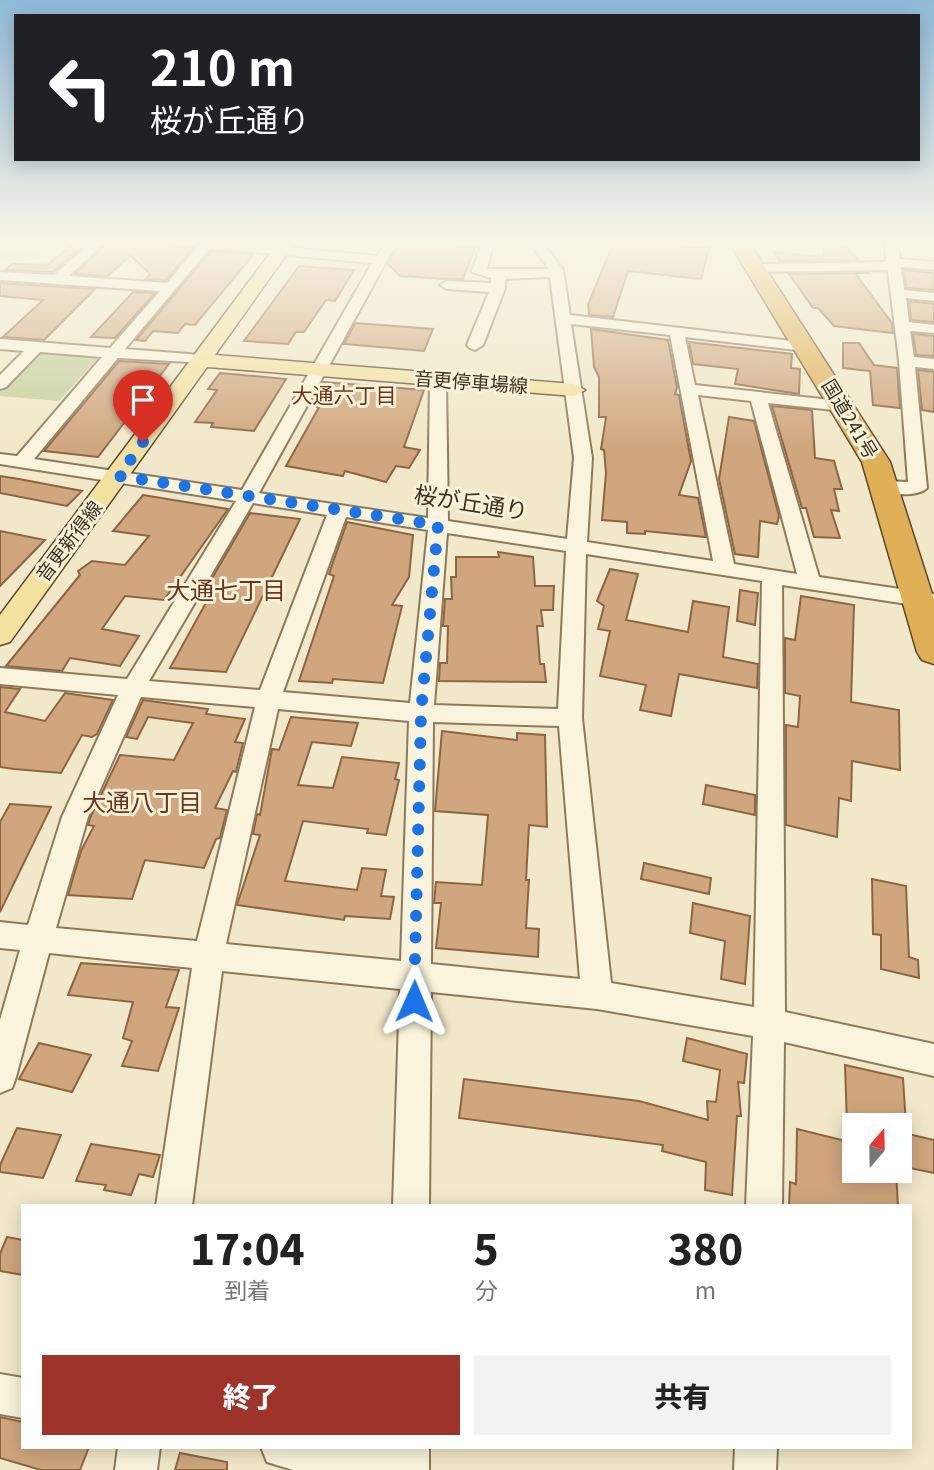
<!DOCTYPE html>
<html lang="ja">
<meta charset="utf-8">
<style>
body{margin:0;font-family:Georgia,"Noto Sans JP",serif;background:#f2f2f2;color:#222;height:100vh;display:flex;flex-direction:column;font-size:26px;white-space:nowrap}
*{box-sizing:border-box;margin:0}
p{font-size:23px;color:#767676}
.icon{flex:none;width:38px;height:38px;fill:none;stroke:currentColor;stroke-width:2;stroke-linecap:round;stroke-linejoin:round}
.map{position:relative;flex:1;overflow:hidden}
.panel{position:absolute;left:21px;top:1204px;width:891px;height:245px;display:flex;flex-direction:column;background:#fff;border-radius:0px;box-shadow:0 4px 18px #0003}
.panel>*{flex:none}
.top-card{position:absolute;left:14px;top:14px;width:906px;height:147px;border-radius:0px;box-shadow:0 4px 18px #0003;background:#202124;color:#fff;overflow:hidden}
.needle{width:46px;rotate:20deg}
.fabs{position:absolute;left:842px;top:1113px;display:grid;gap:14px}
.fabs a{display:grid;place-items:center;width:70px;height:70px;border-radius:0px;background:#fff;box-shadow:0 4px 18px #0003;font-size:35px}
.pin{position:absolute;display:grid;place-items:center;width:60px;height:60px;color:#fff;margin:-72px -30px;border-radius:50% 50% 50% 0;rotate:-45deg;box-shadow:0 0 7px #0007}
.pin .icon{rotate:45deg}
.me{position:absolute;width:77px;margin:-38px;rotate:1deg;stroke-linejoin:round;filter:drop-shadow(0 0 5px #0008)}
.turn{display:flex;align-items:center;gap:24px;height:147px;padding:0 21px;font-size:32px}
.turn .icon{width:91px;height:91px;stroke-width:2.5}
.turn b{display:block;font-size:49px;line-height:60px}
.eta{display:flex;justify-content:space-evenly;align-items:center;height:119px;text-align:center}
.eta b{font-size:42px;font-weight:800;line-height:49px}
.primary-button{display:flex;gap:14px;margin-top:auto;padding:14px 21px}
.primary-button a{flex:1;height:80px;border-radius:0px;background:#9e332a;color:#fff;font-size:28px;font-weight:800;line-height:80px;text-align:center}
.primary-button a+a{background:#f2f2f2;color:#222}
.map>svg:first-child{display:block}
</style>
<div class="map">
<svg width="934" height="1470" viewBox="0 0 934 1470">
<rect width="100%" height="100%" fill="#f0e8c8"/>
<path fill="#c4cf9b" d="M0,244H70L36,259L0,261Z
M37,353L98,358L59,401L0,396V390Z"/>
<path fill="#cfa67d" stroke="#8d6641" stroke-width="2" d="M73,244H85L53,272L5,270L12,264L47,265Z
M106,244H141L194,247L166,280L146,279L150,274L130,255L108,276L75,274Z
M398,244H433L475,247L463,279H445L400,276L388,264Z
M613,244H683L682,248H709L701,279L628,271L613,317L589,315L588,305Z
M824,244H844L858,260L780,261L773,252L823,257Z
M211,251L253,255L195,325L185,324L178,333L153,331L145,341L136,340Z
M299,266L354,270L335,301L326,300L304,332H296L288,344L244,341Z
M904,270L934,273V290L906,288Z
M855,273L892,323L893,333L834,326L818,308H813L789,274L869,273Z
M0,283L95,289L44,340L3,337L43,300L0,296Z
M133,292L155,293L115,338L91,337Z
M909,301L934,304V322L911,320Z
M355,323L433,329L424,351L344,344Z
M591,329L668,340L677,387L675,394L679,395L691,461L679,495L698,498L706,537L645,531V534L627,533V522L602,520L606,473L604,450L601,449L606,417H599V377L594,367Z
M913,334L934,336V356L916,355Z
M689,342L792,354L791,368L800,369L799,394L735,384L738,369L693,364Z
M843,343H859L874,365L897,368L900,408L873,405L870,371L843,368Z
M119,361L169,364L98,457L44,451Z
M918,370L934,372V412L922,410Z
M220,373L286,379L254,431L211,427L213,423L195,422L217,390L208,389Z
M323,382L424,390L404,447L420,450L409,468L396,466L386,482L345,471L343,476L286,466L319,407L310,406Z
M772,406L812,410L815,458L834,461L842,489H834L839,511L831,510L840,538L814,537L806,508H802Z
M729,417L754,421L779,516L777,524L760,521L758,557L735,554L719,479Z
M0,476L19,479L82,491L67,506L0,493Z
M143,495L228,509L164,600L125,596L102,629L139,636L120,666L70,658L62,671L6,666L80,575L78,571L92,561L125,565L149,536L113,531Z
M250,513L300,519L226,672L170,668L213,590L207,587Z
M347,522L413,535L409,577L392,605L402,606L383,683L333,679L332,683L299,681L334,576L329,574Z
M0,531L45,540L0,586Z
M498,552L533,557L535,586H554L553,610H541L543,626H537L540,664H544L546,682L439,681L440,663H447L448,626H443L445,599H452L451,577H456V557H499Z
M610,569L638,574L626,620L688,632L693,601L729,607L723,657L758,664L757,688L679,674L671,716L640,710L646,685L600,676L610,631L598,629L604,606L597,601Z
M740,590L758,593L755,625L737,621Z
M801,596L854,605L851,702L899,710L900,770L852,761L851,801L839,798L837,837L786,825V725L798,727L800,696L785,693V638L795,640Z
M0,687L20,689L5,712L45,721L65,693L113,700L97,734L92,737L82,735L61,773L14,769L0,767Z
M143,700L208,709L206,714L245,719L235,742L243,743L236,772L233,771L215,808L227,810L220,838L216,839L204,868L145,860L132,899L68,895L81,851L94,826L88,825L90,818L120,755L174,760L193,723L148,717L137,739L126,737Z
M291,717L358,723L351,746L312,742L298,785L333,788L342,757L399,763L395,779L399,780L386,835L367,833L368,829L303,821L285,881L357,890L362,868L386,870L381,896L394,897L390,919L345,916L344,920L237,905L260,835L253,834L257,814L260,815L272,749L279,750Z
M442,731L517,740V733L545,735L547,827L529,825L526,880H529L526,928L539,929L538,957L436,948L441,903H434L436,882L482,885L488,815L435,811Z
M706,785L755,795V815L703,804Z
M10,804L51,807L0,912V822Z
M644,863L711,878L709,894L641,879Z
M872,879L906,886L909,957L918,960L919,978L881,969V935L873,934Z
M693,903L750,916L745,984L721,979L725,941L690,933Z
M81,963L179,970L166,1007L179,1008L158,1071L122,1066L132,1041L123,1038L133,1002L68,995Z
M687,1038L747,1054L744,1083L738,1082L741,1116H737L732,1195L705,1190L706,1162L662,1151L663,1145L459,1118L464,1079L639,1101L708,1120L707,1101L716,1102L720,1070L683,1061Z
M39,1043L91,1055L72,1092L19,1079Z
M845,1065L903,1078L906,1125H847Z
M17,1128L61,1135L43,1178L0,1172V1165Z
M797,1129L854,1143V1171H896L898,1206H789L790,1182L796,1184Z
M900,1132L934,1140V1173L900,1166Z
M91,1144L136,1151L160,1155L153,1177L139,1174L131,1195L104,1190L106,1185L76,1181Z
M7,1237L23,1240V1275L0,1271V1254Z
M0,1417L23,1422V1447H89L80,1470H41L0,1458Z
M180,1453L227,1462V1470H175Z"/>
<g fill="none" stroke-linecap="round" stroke-linejoin="round">
<defs>
<path id="minor" d="M89,244H103L69,276L167,283L200,244H251L377,256L384,244H396L259,493L428,518L430,379L438,374L446,379L448,521L567,539L574,458L550,277L505,279V288L483,345L475,350L470,348L467,345L489,292L447,289L440,285L447,281L491,283V278L472,272L481,244H493L487,269H549L531,244H544L563,270L570,315L809,343L812,346L804,351L685,337L695,385L849,402L851,406L843,411L768,403L819,577L934,594V608L782,585L785,1012L934,1044V1076L784,1042L782,1206H746L753,1036L597,1009L431,992L429,1206H393L400,989L222,971L192,1206H156L192,968L49,953L16,1077L12,1088L0,1093V1020L20,950L0,948V922L28,925L62,817L118,695L0,684V668L127,679L236,501L0,464V454L17,456L102,357L40,352L6,387L0,389V375L24,351L0,349V339L110,348L160,291L0,280V272L54,275ZM210,248L372,263L242,490L34,459L118,358L207,363V357L201,355L125,349ZM571,324L670,335L713,561L587,542L592,458ZM698,395L751,401L797,574L734,564ZM253,503L327,515L260,690L149,681ZM346,517L428,530L410,703L283,692ZM447,533L566,551L558,709L434,705ZM586,554L762,581L754,1007L611,983L582,718ZM141,697L255,707L197,941L56,928L88,817ZM278,709L409,721L401,961L226,944ZM433,722L559,726L580,979L431,964Z
M885,244H897L900,259L934,262V270L901,267L904,290L934,293V301L906,298L909,322L934,325V333L910,331L914,357L934,359V369L915,367L927,488C918,497 884,496 875,487L884,481L908,482L899,361L888,270L756,272L749,268L756,264L886,262Z
M0,1374L23,1378V1418L0,1414Z
M118,1447H160L157,1470H115Z
M261,1447H429V1470H293L267,1462Z
M735,1447H777L776,1470H734Z"/>
<path id="major" d="M277,244H294L215,355L574,384L585,390L574,396L207,367L10,642L0,645V615Z"/>
<path id="highway" d="M730,244H750L890,462L934,600V664L922,660L917,652L862,462Z"/>
</defs>
<use href="#minor" stroke="#8d7a5c" stroke-width="4"/>
<use href="#major" stroke="#5b4830" stroke-width="3"/>
<use href="#highway" stroke="#5b4830" stroke-width="3"/>
<use href="#minor" fill="#faf4dc" fill-rule="evenodd"/>
<use href="#major" fill="#f3e1a0" fill-rule="evenodd"/>
<use href="#highway" fill="#e0b057" fill-rule="evenodd"/>
</g>
<linearGradient id="sky" x2="0" y2="1"><stop stop-color="#8fbad7"/><stop offset="0.54" stop-color="#f8f5e6"/><stop offset="1" stop-color="#f8f5e6" stop-opacity="0"/></linearGradient>
<rect width="934" height="450" fill="url(#sky)"/>
<g fill="none" stroke-linecap="round" stroke-linejoin="round">
<path stroke="#1a73e8" stroke-width="12" stroke-dasharray="0 21.6" d="M143,442L119,476L438,525L421,713L414,1001"/>
</g>
<g text-anchor="middle" stroke-width="6" stroke-linejoin="round" paint-order="stroke">
<g font-size="19" fill="#3d3120" stroke="#f7f1d8">
<text transform="translate(471 382) rotate(4)" y="7">音更停車場線</text>
<text transform="translate(850 419) rotate(59)" y="7">国道241号</text>
<text transform="translate(69 541) rotate(-53)" y="7">音更新得線</text>
</g>
<g font-size="21" fill="#6b351e" stroke="#f7f1d8">
<text x="344" y="403">大通六丁目</text>
</g>
<g font-size="23" fill="#3d3120" stroke="#f7f1d8">
<text transform="translate(471 503) rotate(9)" y="8">桜が丘通り</text>
</g>
<g font-size="24" fill="#6b351e" stroke="#f7f1d8">
<text x="226" y="599">大通七丁目</text>
<text x="142" y="811">大通八丁目</text>
</g>
</g>
</svg>
<div class="fabs">
<a><svg class="needle" viewBox="-14 -14 28 28"><path d="M0-13l5 13h-10z" fill="#e53935"/><path d="M0 13l5-13h-10z" fill="#767676"/></svg></a>
</div>
<div class="pin" style="left:143px;top:442px;background:#d93025"><svg class="icon" aria-label="arrive" viewBox="0 0 24 24"><path d="M6 21V4h12l-3 4 3 4H6"/></svg></div>
<svg class="me" style="left:414px;top:1001px" viewBox="-20 -20 40 40"><path d="M0-17L14 15 0 8-14 15z" fill="#1a73e8" stroke="#fff" stroke-width="4"/></svg>
<div class="top-card">
<div class="turn"><svg class="icon" aria-label="left" viewBox="0 0 24 24"><path d="M17 20v-9H6M10 6l-5 5 5 5"/></svg><div><b>210 m</b>桜が丘通り</div></div>
</div>
<section class="panel">
<div class="eta">
<div><b>17:04</b><p>到着</p></div>
<div><b>5</b><p>分</p></div>
<div><b>380</b><p>m</p></div>
</div>
<div class="primary-button"><a>終了</a><a>共有</a></div>
</section>
</div>
